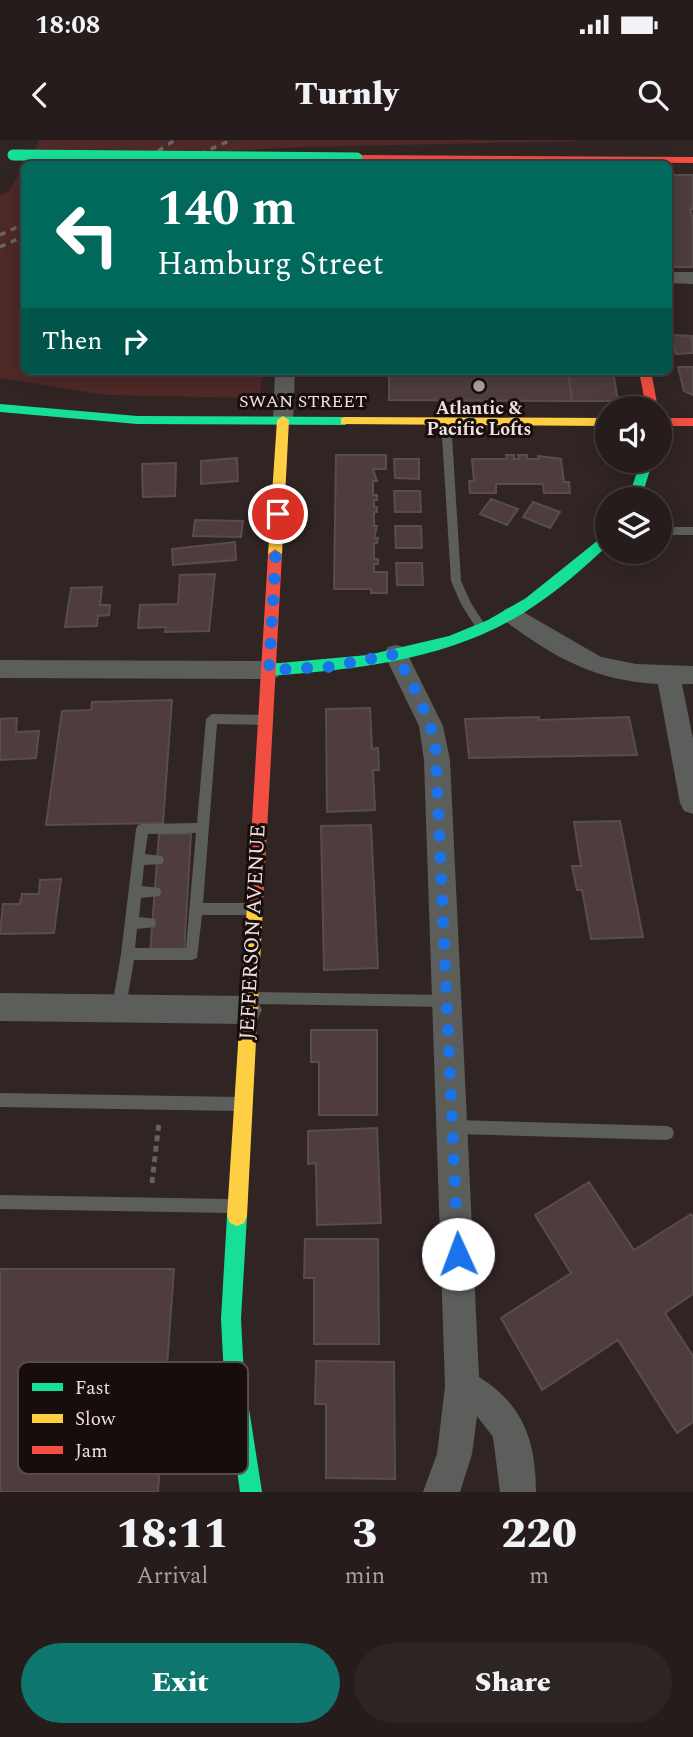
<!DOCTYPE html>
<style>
body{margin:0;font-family:Spectral,serif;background:#2d2524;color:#f1f3f6;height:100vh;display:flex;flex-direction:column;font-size:26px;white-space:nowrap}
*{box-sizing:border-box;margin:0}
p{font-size:23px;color:#a3a1a3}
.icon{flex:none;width:38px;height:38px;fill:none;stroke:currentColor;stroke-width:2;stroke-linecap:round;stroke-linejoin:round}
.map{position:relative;height:1352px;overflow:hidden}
.panel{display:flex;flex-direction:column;background:#251c1b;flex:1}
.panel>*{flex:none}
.hud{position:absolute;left:21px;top:21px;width:651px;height:214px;border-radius:10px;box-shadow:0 4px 18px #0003,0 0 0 2px #423a3a;background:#00695c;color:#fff;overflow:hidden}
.tools{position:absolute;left:595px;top:256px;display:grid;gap:14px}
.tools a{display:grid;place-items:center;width:77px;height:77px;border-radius:50%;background:#251c1b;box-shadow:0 4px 18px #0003,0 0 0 2px #423a3a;font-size:35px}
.pin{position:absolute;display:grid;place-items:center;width:60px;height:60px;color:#fff;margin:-30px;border:4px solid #fff;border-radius:50%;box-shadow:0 2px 7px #0007}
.me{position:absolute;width:77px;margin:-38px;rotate:358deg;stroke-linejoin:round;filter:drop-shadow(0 0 5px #0008)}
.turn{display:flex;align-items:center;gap:24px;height:147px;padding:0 21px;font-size:32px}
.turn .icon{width:91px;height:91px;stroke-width:2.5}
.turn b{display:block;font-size:49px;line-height:60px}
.then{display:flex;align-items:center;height:66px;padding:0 21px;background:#0003;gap:14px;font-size:26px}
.eta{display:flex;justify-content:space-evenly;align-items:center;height:119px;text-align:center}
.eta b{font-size:42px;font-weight:800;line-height:49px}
.button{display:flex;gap:14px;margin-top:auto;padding:14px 21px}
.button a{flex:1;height:80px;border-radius:42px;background:#0f766e;color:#fff;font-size:28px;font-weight:800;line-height:80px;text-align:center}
.button a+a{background:#2d2524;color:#f1f3f6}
.status{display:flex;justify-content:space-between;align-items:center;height:49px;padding:0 35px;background:#251c1b;direction:ltr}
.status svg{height:19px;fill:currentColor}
header{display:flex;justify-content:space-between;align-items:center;height:91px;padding:0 21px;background:#251c1b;font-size:32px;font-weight:800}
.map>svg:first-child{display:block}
</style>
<div class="status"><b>18:08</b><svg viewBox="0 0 49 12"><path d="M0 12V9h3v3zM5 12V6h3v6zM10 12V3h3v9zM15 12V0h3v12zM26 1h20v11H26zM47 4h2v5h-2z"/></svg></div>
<header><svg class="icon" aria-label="back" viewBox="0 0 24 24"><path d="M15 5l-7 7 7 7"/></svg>Turnly<svg class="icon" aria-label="search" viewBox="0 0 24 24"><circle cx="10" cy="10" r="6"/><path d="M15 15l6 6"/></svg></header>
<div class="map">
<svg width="693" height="1352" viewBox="0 0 693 1352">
<rect width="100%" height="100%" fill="#312524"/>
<path fill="#4e2928" d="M40,0H574L575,1L297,7L26,24Z
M24,26V231H262L260,258L106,255L0,238V56L9,51Z"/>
<path fill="#4e3d3c" stroke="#584d4c" stroke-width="2" d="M668,35H693V69L690,68L693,80V127H668Z
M671,195L692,196L693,213L676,214Z
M678,227H693V255L684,251Z
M568,231L572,261L389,260V232Z
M568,231H613L618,261H572Z
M336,315H386V329H373L377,341H373V355H377V360H374V367H377V372H374V386H377L374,398H378L377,403H374V419H378V424H374V432H387V453H371V449H334Z
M506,315H514V319H519L518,315H527V319H539L538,316L561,319L564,342H569L570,353H544L543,344H496V353H470L469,341H474L472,319H507Z
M237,318L238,341L201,344V321Z
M394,319H419V339L395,338Z
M176,323L175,356L143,357L142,324Z
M394,351H420L421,372H395Z
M491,359L518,369L507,385L480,374Z
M533,362L560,372L550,388L523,377Z
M195,380L243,381L241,397L193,396Z
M395,386H421L422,408H396Z
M235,402L236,420L173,425L172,409Z
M396,423H422L423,445H397Z
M215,434L209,491L165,492L166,487L138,488L140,465L178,464L180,435Z
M102,447L100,465H110L109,475L98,476L97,486L65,487L71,448Z
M172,560L163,683L46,685L62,571L91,570L92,562Z
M370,568L372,609L378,608L379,630H373L375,670L327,672L326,569Z
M539,577V580L629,577L637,615L469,618L465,579Z
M17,578L16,592L39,591L36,618L0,620V579Z
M620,681L643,797L591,799L582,750H577L572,726H581L574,682Z
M371,685L378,828L324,830L321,686Z
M191,693L184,814H150L159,694Z
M61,739L54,793L0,794L3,764H20L22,754H39L40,740Z
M311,890H377V975H319V922H311Z
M377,988L381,1083L317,1085L316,1023L308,1024V991Z
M589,1042L634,1110L691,1074L693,1077V1154L665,1173L693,1216V1282L677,1293L618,1200L542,1250L501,1178L571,1133L535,1075Z
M305,1099H378L379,1204H314V1138H304Z
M0,1129H174L158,1352H0Z
M316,1221L394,1222L395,1339L326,1338V1264H315Z"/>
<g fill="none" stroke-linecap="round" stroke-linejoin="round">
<path stroke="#626060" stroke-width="5" stroke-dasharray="6 4.5" stroke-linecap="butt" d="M152,1043L159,982"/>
<path fill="#5c5e5c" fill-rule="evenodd" d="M446,277L451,280L461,441L471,463L487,488L482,492L478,491L461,464L451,441L441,280Z
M660,387H693V395H660Z
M212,574L263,575L269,580L263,585L217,584L203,763H249L254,765L255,769L254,773L249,775H202L197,818L192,820H134L126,867L124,871L119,873L114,871L112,867L121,814L136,689L138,685L142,684L197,683L206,579ZM196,693L186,808H135L137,789L155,787L156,783L155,779L139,777L141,758L160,756L161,752L160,748L142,746L144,725L162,724L164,720L162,716L145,714L148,694Z
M255,852L446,855L451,857L453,861L451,865L446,867L255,864L250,862L248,858L250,854Z
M0,953L238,957L243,959L245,964L243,969L238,971L0,967Z
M454,980L667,986L672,988L674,993L672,998L667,1000L454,994L449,992L447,987L449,982Z
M0,1055L230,1059L235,1061L237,1066L235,1071L230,1073L0,1069Z"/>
<path fill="#5c5e5c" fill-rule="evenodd" d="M668,132H693V144L668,143Z
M275,231H295L293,280L283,287L273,280Z
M513,466L601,517L636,524L693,526V544H682L693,599V674L684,671L680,663L658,544C593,540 556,518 505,481L501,475L505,469Z
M396,505L404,507L443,586L450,620L479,1237C523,1264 536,1301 536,1352H500L493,1297L477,1276L472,1314L460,1352H423L437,1314L445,1246L424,620L419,586L384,514L388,507Z
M0,520L269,521L278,523L281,530L278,537L269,539L0,538Z
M0,853L247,856L257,860L262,870L257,880L247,884L0,881Z"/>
<path fill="#16e098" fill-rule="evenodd" d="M0,264L137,276L345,277L351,281L345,285L137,284L0,272Z
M641,320H653L641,359H628Z
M607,393V406C585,427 562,447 537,464C458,519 362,529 269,536L262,530L269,524L368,515L449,496L488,480L526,458Z
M237,1066L244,1069L247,1076L241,1179L244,1237L262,1352H240L224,1237L221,1179L227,1076L230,1069Z"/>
<path fill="#ffcf43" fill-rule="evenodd" d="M283,276L289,280L282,414L275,419L268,414L277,280Z
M345,277L607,278V286L341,284V278Z
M255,758L261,760L263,765L247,1076L244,1083L237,1086L230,1083L227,1076L247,765L249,760Z"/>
<path fill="#f24e42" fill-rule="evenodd" d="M357,15L693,17V23L353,20L352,18Z
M639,231H651L658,268H646Z
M660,278H693V286H660Z
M275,409L282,414L263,765L261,770L255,772L249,770L247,765L268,414Z"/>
<path stroke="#686665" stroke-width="3.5" stroke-dasharray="6 6" stroke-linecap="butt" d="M138,24L175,0
M178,24L231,0
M0,95L24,84
M0,107L24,96"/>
<path stroke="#16e098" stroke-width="11" d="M13,15L357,18"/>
</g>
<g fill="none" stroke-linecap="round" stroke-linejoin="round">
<path stroke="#1a73e8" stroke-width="12" stroke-dasharray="0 21.6" d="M278,374L269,530L328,527L396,514L419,557L435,599L458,1114"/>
</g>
<circle fill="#ac9f9e" stroke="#170d0c" stroke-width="2.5" cx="479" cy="246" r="7"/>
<g text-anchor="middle" stroke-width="6" stroke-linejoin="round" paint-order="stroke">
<g font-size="18" fill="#efe0df" stroke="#170d0c">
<text x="303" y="267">SWAN STREET</text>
</g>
<g font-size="18" font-weight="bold" fill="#efe0df" stroke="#170d0c">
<text x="479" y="274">Atlantic &amp;<tspan x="479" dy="21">Pacific Lofts</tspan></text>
</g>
<g font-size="21" fill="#efe0df" stroke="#170d0c">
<text transform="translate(252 792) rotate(-87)" y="7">JEFFERSON AVENUE</text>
</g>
</g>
<rect x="18" y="1222" width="230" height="112" rx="10" fill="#170d0c" stroke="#584c4b" stroke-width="2"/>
<rect x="32" y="1243" width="31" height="8" fill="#16e098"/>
<rect x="32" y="1274" width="31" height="9" fill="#ffcf43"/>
<rect x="32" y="1306" width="31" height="8" fill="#f24e42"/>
<g font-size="19" fill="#efe0df">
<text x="75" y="1254">Fast</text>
<text x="75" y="1285">Slow</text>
<text x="75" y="1317">Jam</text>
</g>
</svg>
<div class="tools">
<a><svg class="icon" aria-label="sound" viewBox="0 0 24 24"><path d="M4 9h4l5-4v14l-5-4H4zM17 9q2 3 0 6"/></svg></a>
<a><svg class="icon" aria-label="layers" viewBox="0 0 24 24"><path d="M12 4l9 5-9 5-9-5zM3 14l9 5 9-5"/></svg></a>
</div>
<div class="pin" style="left:278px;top:374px;background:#d93025"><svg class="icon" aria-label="arrive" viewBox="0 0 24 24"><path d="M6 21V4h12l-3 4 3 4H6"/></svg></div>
<svg class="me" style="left:458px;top:1114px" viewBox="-20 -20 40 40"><circle r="19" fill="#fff"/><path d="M0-13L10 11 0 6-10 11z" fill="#1a73e8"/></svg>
<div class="hud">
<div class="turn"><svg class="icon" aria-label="left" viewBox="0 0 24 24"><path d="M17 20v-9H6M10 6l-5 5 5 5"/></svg><div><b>140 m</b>Hamburg Street</div></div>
<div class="then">Then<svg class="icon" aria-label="right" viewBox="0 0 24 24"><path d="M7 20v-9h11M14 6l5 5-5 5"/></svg></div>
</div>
</div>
<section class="panel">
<div class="eta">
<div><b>18:11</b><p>Arrival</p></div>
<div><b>3</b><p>min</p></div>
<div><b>220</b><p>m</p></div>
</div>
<div class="button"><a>Exit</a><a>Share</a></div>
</section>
